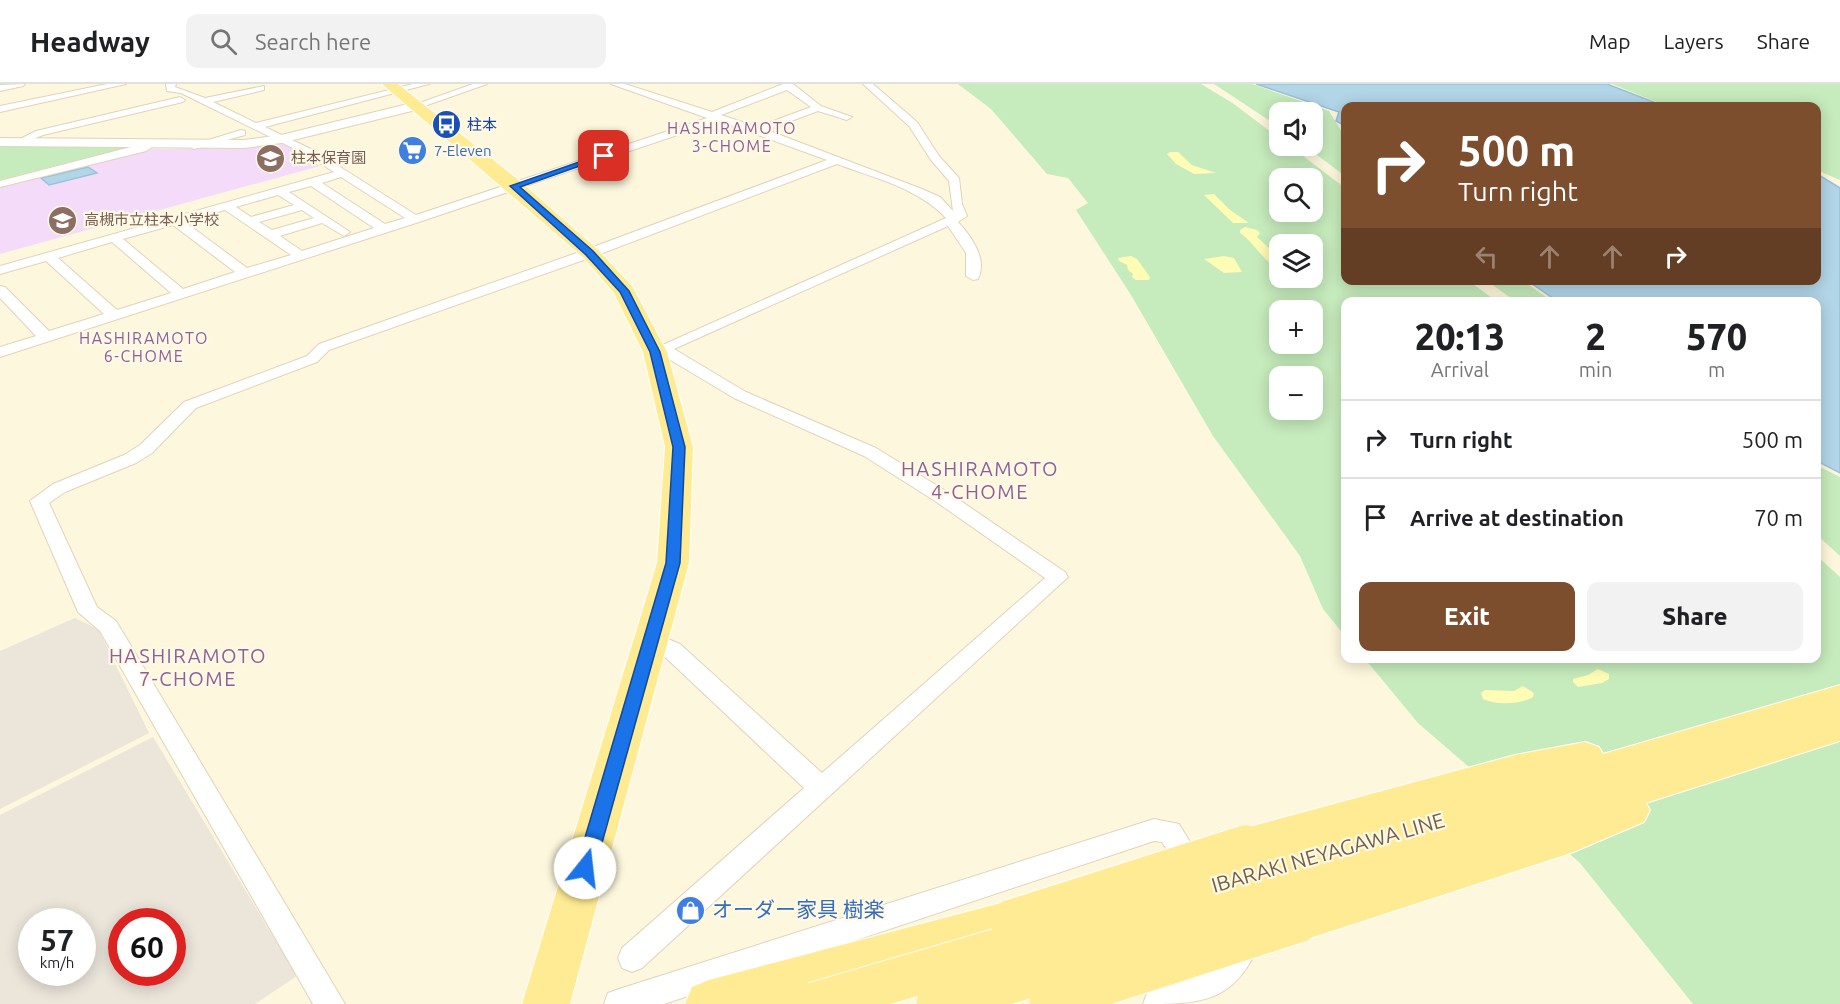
<!DOCTYPE html>
<meta charset="utf-8">
<style>
body{margin:0;font-family:Ubuntu,"Noto Sans JP",sans-serif;background:#f2f2f2;color:#202124;height:100vh;display:flex;flex-direction:column;font-size:22px;white-space:nowrap}
*{box-sizing:border-box;margin:0}
p{font-size:20px;color:#757577}
.icon{flex:none;width:33px;height:33px;fill:none;stroke:currentColor;stroke-width:2;stroke-linecap:round;stroke-linejoin:round}
.map{position:relative;flex:1;overflow:hidden}
.details{position:absolute;left:1341px;top:213px;width:480px;height:366px;display:flex;flex-direction:column;background:#fff;border-radius:12px;box-shadow:0 3px 15px #0003}
.details>*{flex:none}
.top-card{position:absolute;left:1341px;top:18px;width:480px;height:183px;border-radius:12px;box-shadow:0 3px 15px #0003;background:#7d4e2e;color:#fff;overflow:hidden}
.controls{position:absolute;left:1269px;top:18px;display:grid;gap:12px}
.controls a{display:grid;place-items:center;width:54px;height:54px;border-radius:12px;background:#fff;box-shadow:0 3px 15px #0003;font-size:30px}
.speed{position:absolute;left:18px;top:824px;display:flex;gap:12px;font-size:30px;font-weight:700;text-align:center}
.speed>*{display:grid;place-content:center;width:78px;height:78px;border-radius:50%;background:#fff;box-shadow:0 3px 15px #0003;line-height:1}
.speed small{font-size:15px;font-weight:400}
.speed .limit{border:9px solid #d22;background:#fff;color:#111}
.pin{position:absolute;display:grid;place-items:center;width:51px;height:51px;color:#fff;margin:-26px;border-radius:12px;box-shadow:0 3px 9px #0006}
.me{position:absolute;width:66px;margin:-33px;rotate:16deg;stroke-linejoin:round;filter:drop-shadow(0 0 4px #0008)}
.turn{display:flex;align-items:center;gap:21px;height:126px;padding:0 18px;font-size:27px}
.turn .icon{width:78px;height:78px;stroke-width:2.5}
.turn b{display:block;font-size:42px;line-height:51px}
.lanes{display:flex;align-items:center;height:57px;padding:0 18px;background:#0003;justify-content:center;gap:30px;direction:ltr}
.lanes .off{opacity:.35}
.eta{display:flex;justify-content:space-evenly;align-items:center;height:102px;text-align:center}
.eta b{font-size:36px;font-weight:800;line-height:42px}
.button{display:flex;gap:12px;margin-top:auto;padding:12px 18px}
.button a{flex:1;height:69px;border-radius:12px;background:#7d4e2e;color:#fff;font-size:24px;font-weight:800;line-height:69px;text-align:center}
.button a+a{background:#f2f2f2;color:#202124}
ul{padding:0;list-style:none}
li{display:flex;align-items:center;gap:18px;height:78px;padding:0 18px;border-top:2px solid #e0e0e0}
li div{flex:1}
li b{display:block;font-size:22px}
li em{font-style:normal}
header{display:flex;align-items:center;gap:36px;box-sizing:border-box;height:84px;padding:0 30px;background:#fff;border-bottom:2px solid #e0e0e0}
header strong{font-size:28px}
nav{display:flex;gap:33px;margin-inline-start:auto;font-size:21px}
.search{width:420px;height:54px;background:#f2f2f2;display:flex;align-items:center;gap:15px;box-sizing:border-box;padding:0 21px;border-radius:12px;color:#757577;font-size:22px}
.map>svg:first-child{display:block}
</style>
<header>
<strong>Headway</strong>
<div class="search"><svg class="icon" aria-label="search" viewBox="0 0 24 24"><circle cx="10" cy="10" r="6"/><path d="M15 15l6 6"/></svg>Search here</div>
<nav><a>Map</a><a>Layers</a><a>Share</a></nav>
</header>
<div class="map">
<svg width="1840" height="920" viewBox="0 0 1840 920">
<rect width="100%" height="100%" fill="#fdf7dd"/>
<path fill="#ebe5da" fill-rule="evenodd" d="M75,534L98,545L149,649L0,725V567Z
M153,653L297,892L255,920H0V731ZM32,837H82V888H32ZM122,837H172V888H122Z"/>
<path fill="#f4dbf9" d="M283,59L320,82L0,170V102L152,65L235,64Z"/>
<path fill="#c6ebbc" fill-rule="evenodd" d="M958,0H1201L1234,20L1279,54L1280,62H1290L1345,104L1346,196L1469,197L1496,217L1346,218L1345,552L1323,525L1300,472L1213,352L1131,211L1076,126L1088,119L1068,94L1047,90L991,25ZM1280,94H1312V128H1280ZM1280,160H1312V194H1280ZM1280,226H1312V260H1280ZM1280,292H1312V326H1280Z
M1214,0H1252L1329,27L1345,53V92L1305,62H1312V28H1280L1279,43Z
M1612,0H1840V96L1817,86L1816,22H1667Z
M0,61L125,64L0,96Z
M1487,197H1523L1552,217H1515Z
M1816,381L1840,393V472L1817,451Z
M1817,472L1840,493V920H1693L1580,779L1418,639L1365,575L1816,574Z"/>
<path fill="#fffcb6" d="M1170,68H1178L1192,81L1216,89L1194,90L1176,80L1167,70Z
M1214,110L1230,126L1249,139H1233L1204,111Z
M1245,143L1257,146L1260,149L1257,153L1279,173V180H1271C1259,170 1252,157 1240,149V146Z
M1131,172L1137,175L1150,193L1149,196H1136L1132,193L1133,190L1128,186L1127,181L1119,177L1118,174Z
M1224,172L1234,174L1242,188L1224,189L1204,175Z
M1598,585L1609,590V595L1602,599L1578,603L1573,598V595L1588,591Z
M1523,602L1534,609L1533,613C1520,621 1496,621 1483,615L1481,609L1485,606L1514,607Z"/>
<path fill="#b2d5e7" stroke="#97c3d9" stroke-width="1.5" d="M1256,0H1607L1664,22H1346L1345,42L1336,37L1339,28Z
M88,83L97,89L49,101L41,94Z
M1817,90L1840,104V389L1817,377L1816,218L1557,217L1528,197L1816,196Z"/>
<g fill="none" stroke-linecap="round" stroke-linejoin="round">
<defs>
<path id="minor" d="M25,0L23,2L0,7V1Z
M107,0H126L0,28V22Z
M166,0H176L175,3L205,14L264,2V6L213,18L256,39L413,0H429L265,43L315,67L416,131L707,34L611,0H625L712,28L783,0H793L821,22L852,33L847,36L818,27L767,46L922,105L940,113L953,127L949,97L931,76L909,42L863,0H873L917,38L939,72L959,94L962,120L967,132L958,138C971,152 988,175 978,195L973,196L966,192V169L948,142L674,265L746,308L876,364L949,409L1065,488L1068,493L642,884L632,888L622,884L618,874L622,864L804,704L664,572L643,562L640,556L643,550L651,548L680,560L822,689L1045,494L935,417L864,372L734,314L662,271L655,273L647,268L946,134C918,104 874,94 837,80L595,172L329,266L317,278L196,324L152,369L136,379L65,408L49,419L97,523L116,537L345,920H313L100,547L78,528L30,417L53,400L124,371L140,361L184,318L307,272L319,260L585,166L827,76L719,37L419,138L0,273V263L36,252L0,214V202L5,203L49,247L104,230L46,177L0,190V182L334,88L307,71L181,9L167,7ZM787,6L811,23L757,43L721,31ZM341,93L405,134L385,140L322,99ZM311,102L374,144L302,167L280,152L322,139L344,152L350,148L289,108ZM278,111L294,121L251,133L236,123ZM225,126L291,171L247,184L185,138ZM302,126L314,134L272,146L259,138ZM173,141L235,188L183,205L123,155ZM112,158L171,209L117,226L58,174Z
M473,0H487L419,24L411,22Z
M180,13L185,16L183,18L43,51L19,61L14,58L36,47Z
M241,46L245,47V51L194,65L189,62Z
M150,58L155,61L146,67L0,103V97Z
M1154,735L1179,740L1206,784L1202,792L1193,796L1184,792L1162,758L1154,757L664,920H604L608,909L619,905Z
M1235,845L1245,849L1255,869C1231,920 1195,920 1143,920L1147,909L1195,894L1213,881L1225,868L1221,859L1225,849Z"/>
<path id="tertiary" d="M416,18L422,22L420,25L281,59L244,64L0,62V54L244,56L281,51Z"/>
<path id="primary" d="M382,0H398L521,98L597,165L632,202L667,268L693,363L689,479L570,920H522L657,479L665,363L643,268L614,209L583,173Z
M1840,601V657L1646,719L1650,726L1644,738L1571,769L1298,858L1282,852L1275,837L1277,834L1266,829L1260,815L1263,807L1249,802L1242,788L1245,782L1230,776L1224,763L1230,750L1245,744L1515,671L1585,658L1599,663L1603,670Z
M1012,816L1028,822L1035,837L1028,852L1012,858L794,920H685L692,903L709,896Z"/>
</defs>
<use href="#minor" stroke="#e1d3b9" stroke-width="2"/>
<use href="#tertiary" stroke="#e1d3b9" stroke-width="2"/>
<use href="#primary" stroke="#fff" stroke-width="2"/>
<use href="#minor" fill="#fff" fill-rule="evenodd"/>
<use href="#tertiary" fill="#fff" fill-rule="evenodd"/>
<use href="#primary" fill="#ffeb93" fill-rule="evenodd"/>
<defs>
<path id="primary-bridge" d="M1012,837L1245,763
M1051,917L1298,837
M814,920L1264,788
M938,920L1282,815"/>
</defs>
<use href="#primary-bridge" stroke="#fff" stroke-width="45" stroke-linecap="butt"/>
<use href="#primary-bridge" stroke="#ffeb93" stroke-width="43"/>
</g>
<path fill="#1a73e8" stroke="#114b97" stroke-width="1.5" d="M602,70L608,72L520,103L593,167L629,207L660,268L685,363L680,479L595,784L592,790L585,792L579,790L576,784L666,479L673,363L650,268L620,208L586,171L510,102Z"/>
<defs>
<symbol id="bus-disc" viewBox="-11 -11 22 22"><circle r="9.5" fill="#1a4fb4" stroke="#fff9e5"/><path d="M-5-6H5V4H4V6H2V4H-2V6H-4V4H-5ZM-3.5-4V0h7V-4ZM-3.5 1.2v1.5H-2V1.2ZM2 1.2v1.5H3.5V1.2Z" fill="#fff"/></symbol>
<symbol id="supermarket-disc" viewBox="-11 -11 22 22"><circle r="9.5" fill="#3f7fe0" stroke="#fff9e5"/><path d="M-6-5.5h2.5l.6 2H6L4.5 2H-2.5L-4.4-4H-6ZM-1.5 3.2a1.3 1.3 0 1 0 .1 0ZM3 3.2a1.3 1.3 0 1 0 .1 0Z" fill="#fff"/></symbol>
<symbol id="school-disc" viewBox="-11 -11 22 22"><circle r="9.5" fill="#8d6e63" stroke="#fff9e5"/><path d="M0-5L7-2L0 1L-7-2ZM-4 1L0 2.5L4 1V4Q0 6-4 4Z" fill="#fff"/></symbol>
<symbol id="shop-disc" viewBox="-11 -11 22 22"><circle r="9.5" fill="#3f7fe0" stroke="#fff9e5"/><path d="M-5-2.5h2.3a2.7 3.5 0 0 1 5.4 0H5L5.5 6h-11ZM-1.5-2.5h3a1.5 2.3 0 0 0-3 0Z" fill="#fff"/></symbol>
</defs>
<g fill-rule="evenodd">
<use href="#bus-disc" x="430" y="24" width="33" height="33"/>
<use href="#supermarket-disc" x="396" y="50" width="33" height="33"/>
<use href="#school-disc" x="254" y="58" width="33" height="33"/>
<use href="#school-disc" x="46" y="120" width="33" height="33"/>
<use href="#shop-disc" x="674" y="810" width="33" height="33"/>
</g>
<g text-anchor="middle" stroke-width="4.5" stroke-linejoin="round" paint-order="stroke">
<g font-size="15" fill="#164399" stroke="#fff9e5" text-anchor="start">
<text x="467" y="46">柱本</text>
</g>
<g font-size="15" fill="#366cbe" stroke="#fff9e5" text-anchor="start">
<text x="434" y="72">7-Eleven</text>
</g>
<g font-size="15" fill="#785e54" stroke="#fff9e5" text-anchor="start">
<text x="291" y="79">柱本保育園</text>
<text x="84" y="141">高槻市立柱本小学校</text>
</g>
<g font-size="16" letter-spacing="1.5" fill="#8f6098" stroke="#fff9e5">
<text x="732" y="50">HASHIRAMOTO<tspan x="732" dy="18">3-CHOME</tspan></text>
<text x="144" y="260">HASHIRAMOTO<tspan x="144" dy="18">6-CHOME</tspan></text>
</g>
<g font-size="20" letter-spacing="1.5" fill="#8f6098" stroke="#fff9e5">
<text x="980" y="392">HASHIRAMOTO<tspan x="980" dy="23">4-CHOME</tspan></text>
<text x="188" y="579">HASHIRAMOTO<tspan x="188" dy="23">7-CHOME</tspan></text>
</g>
<g font-size="21" fill="#745e45" stroke="#fff9e5">
<text transform="translate(1328 769) rotate(-16)" y="7">IBARAKI NEYAGAWA LINE</text>
</g>
<g font-size="21" fill="#366cbe" stroke="#fff9e5" text-anchor="start">
<text x="712" y="833">オーダー家具 樹楽</text>
</g>
</g>
</svg>
<div class="controls">
<a><svg class="icon" aria-label="sound" viewBox="0 0 24 24"><path d="M4 9h4l5-4v14l-5-4H4zM17 9q2 3 0 6"/></svg></a>
<a><svg class="icon" aria-label="search" viewBox="0 0 24 24"><circle cx="10" cy="10" r="6"/><path d="M15 15l6 6"/></svg></a>
<a><svg class="icon" aria-label="layers" viewBox="0 0 24 24"><path d="M12 4l9 5-9 5-9-5zM3 14l9 5 9-5"/></svg></a>
<a>+</a>
<a>−</a>
</div>
<div class="speed"><div>57<small>km/h</small></div><div class="limit">60</div></div>
<div class="pin" style="left:604px;top:72px;background:#d93025"><svg class="icon" aria-label="arrive" viewBox="0 0 24 24"><path d="M6 21V4h12l-3 4 3 4H6"/></svg></div>
<svg class="me" style="left:585px;top:784px" viewBox="-20 -20 40 40"><circle r="19" fill="#fff"/><path d="M0-13L10 11 0 6-10 11z" fill="#1a73e8"/></svg>
<div class="top-card">
<div class="turn"><svg class="icon" aria-label="right" viewBox="0 0 24 24"><path d="M7 20v-9h11M14 6l5 5-5 5"/></svg><div><b>500 m</b>Turn right</div></div>
<div class="lanes"><svg class="icon off" aria-label="left" viewBox="0 0 24 24"><path d="M17 20v-9H6M10 6l-5 5 5 5"/></svg><svg class="icon off" aria-label="ahead" viewBox="0 0 24 24"><path d="M12 20V5M6 11l6-6 6 6"/></svg><svg class="icon off" aria-label="ahead" viewBox="0 0 24 24"><path d="M12 20V5M6 11l6-6 6 6"/></svg><svg class="icon" aria-label="right" viewBox="0 0 24 24"><path d="M7 20v-9h11M14 6l5 5-5 5"/></svg></div>
</div>
<section class="details">
<div class="eta">
<div><b>20:13</b><p>Arrival</p></div>
<div><b>2</b><p>min</p></div>
<div><b>570</b><p>m</p></div>
</div>
<ul>
<li><svg class="icon" aria-label="right" viewBox="0 0 24 24"><path d="M7 20v-9h11M14 6l5 5-5 5"/></svg><div><b>Turn right</b></div><em>500 m</em></li>
<li><svg class="icon" aria-label="arrive" viewBox="0 0 24 24"><path d="M6 21V4h12l-3 4 3 4H6"/></svg><div><b>Arrive at destination</b></div><em>70 m</em></li>
</ul>
<div class="button"><a>Exit</a><a>Share</a></div>
</section>
</div>
